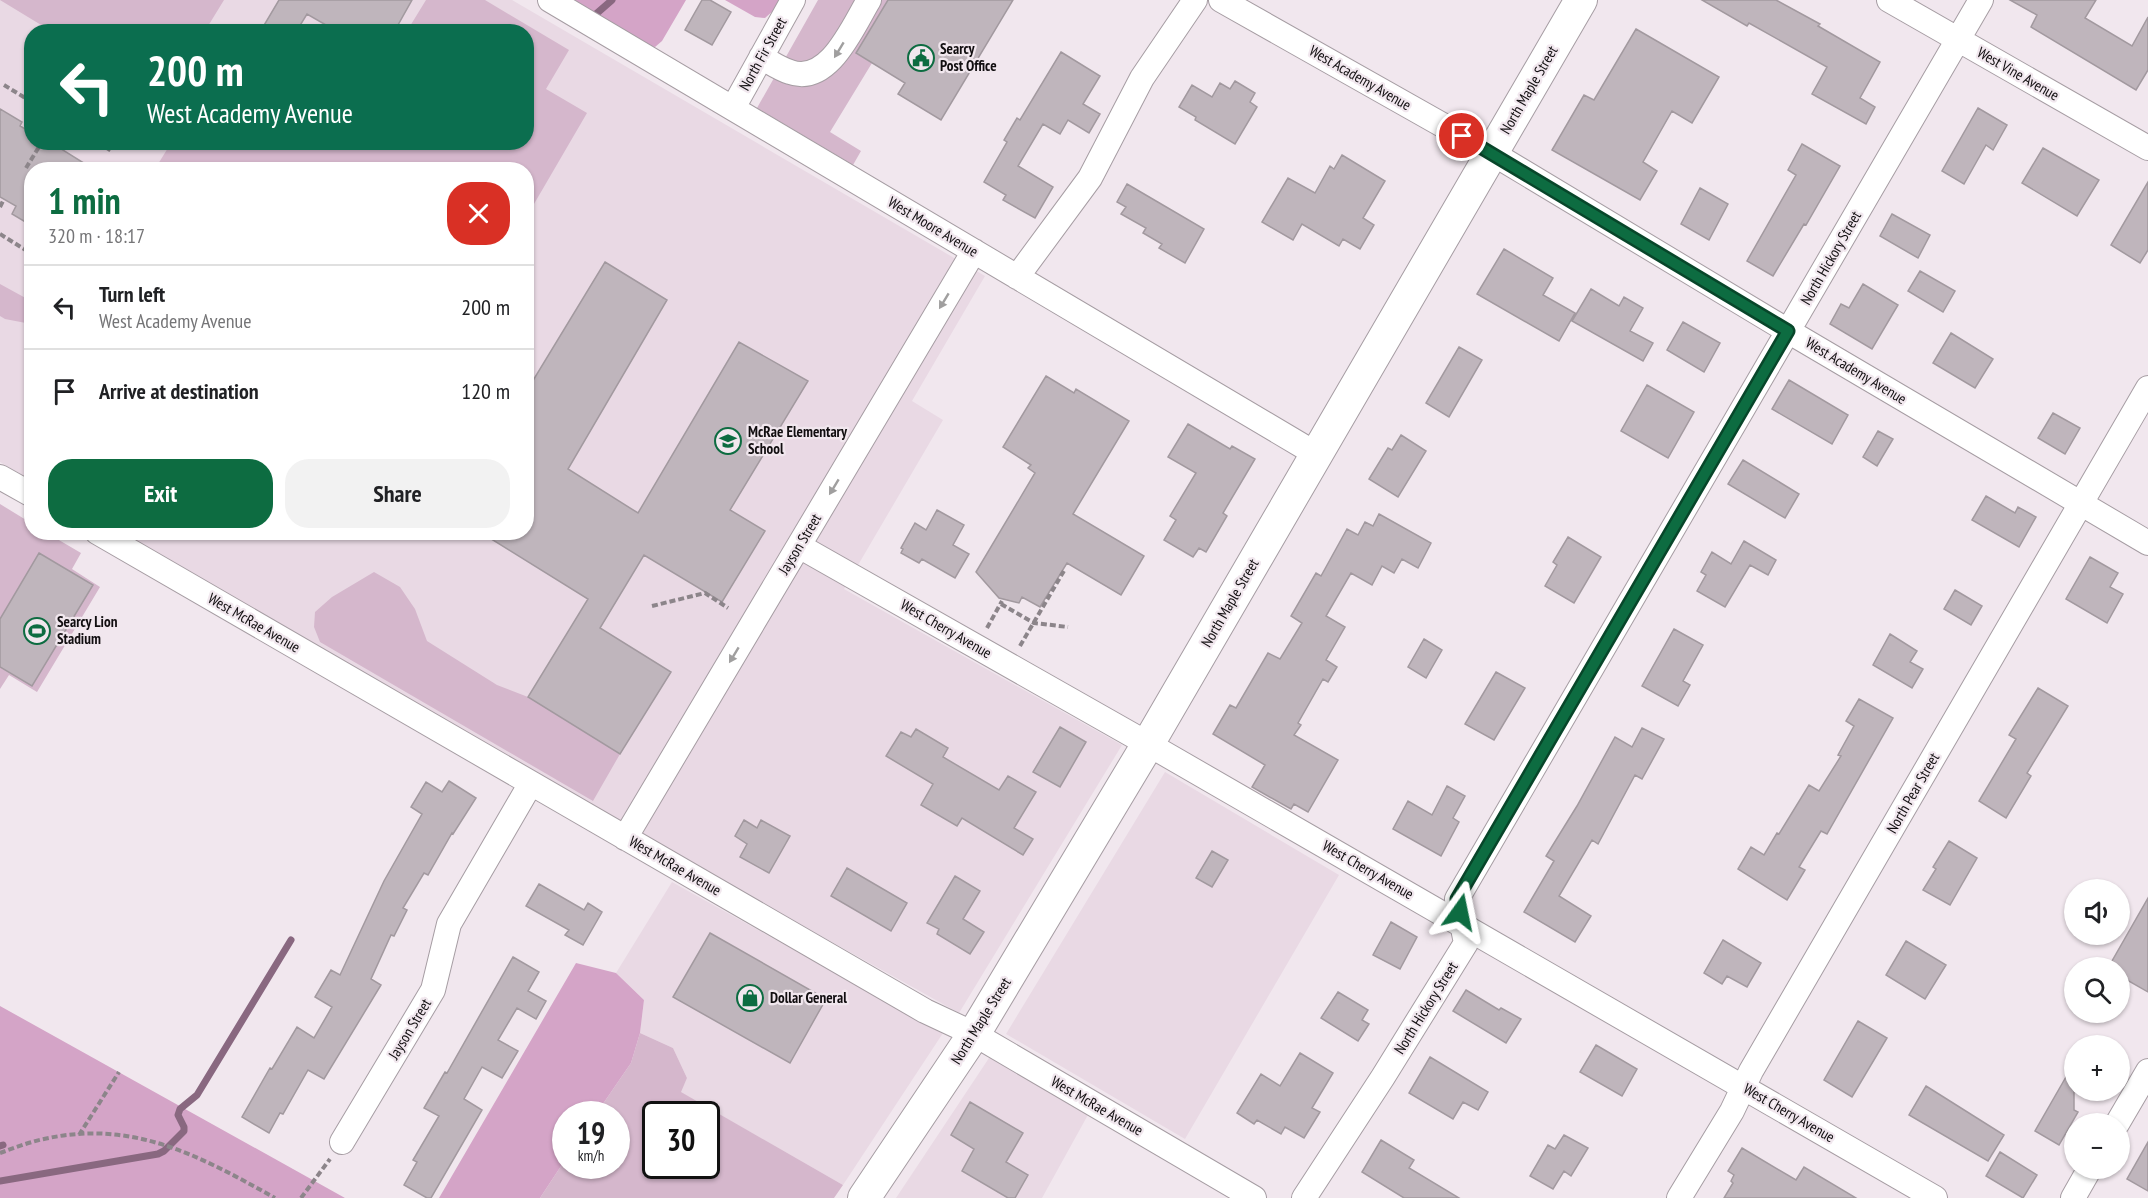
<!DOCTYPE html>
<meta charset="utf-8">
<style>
body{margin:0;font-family:"PT Sans Narrow",sans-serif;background:#f2f2f2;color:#202124;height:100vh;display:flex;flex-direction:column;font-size:22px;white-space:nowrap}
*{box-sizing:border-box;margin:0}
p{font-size:20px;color:#757577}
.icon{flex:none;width:33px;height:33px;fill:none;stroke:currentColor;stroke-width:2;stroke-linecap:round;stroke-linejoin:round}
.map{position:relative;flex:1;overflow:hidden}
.sheet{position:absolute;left:24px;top:162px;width:510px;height:378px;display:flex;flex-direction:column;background:#fff;border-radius:24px;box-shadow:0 2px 4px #0004}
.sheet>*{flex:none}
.guide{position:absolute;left:24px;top:24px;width:510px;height:126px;border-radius:24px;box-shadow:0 2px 4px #0004;background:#0b6e4f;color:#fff;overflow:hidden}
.buttons{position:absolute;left:2064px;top:879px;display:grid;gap:12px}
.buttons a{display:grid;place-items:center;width:66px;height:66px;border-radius:50%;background:#fff;box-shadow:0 2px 4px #0004;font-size:30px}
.speed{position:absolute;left:552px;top:1101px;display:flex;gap:12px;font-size:30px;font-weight:700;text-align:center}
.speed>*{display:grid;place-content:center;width:78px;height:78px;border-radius:50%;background:#fff;box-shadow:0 2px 4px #0004;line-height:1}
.speed small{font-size:15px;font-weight:400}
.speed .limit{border:3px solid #111;border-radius:9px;background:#fff;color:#111}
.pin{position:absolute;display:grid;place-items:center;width:51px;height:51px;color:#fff;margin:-26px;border:3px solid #fff;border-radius:50%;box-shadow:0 2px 6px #0007}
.me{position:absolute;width:66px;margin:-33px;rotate:12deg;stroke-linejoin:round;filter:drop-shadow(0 0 4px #0008)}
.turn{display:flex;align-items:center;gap:21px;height:126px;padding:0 24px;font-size:27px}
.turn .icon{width:78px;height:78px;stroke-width:2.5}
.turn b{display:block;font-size:42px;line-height:51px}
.round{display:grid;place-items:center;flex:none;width:63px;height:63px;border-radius:24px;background:#f2f2f2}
.headline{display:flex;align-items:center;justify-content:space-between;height:102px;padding:0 24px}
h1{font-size:36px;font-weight:600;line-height:45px;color:#0d6c41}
.button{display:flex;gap:12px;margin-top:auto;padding:12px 24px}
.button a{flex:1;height:69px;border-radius:24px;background:#0d6c41;color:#fff;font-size:24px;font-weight:600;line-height:69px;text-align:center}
.button a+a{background:#f2f2f2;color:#202124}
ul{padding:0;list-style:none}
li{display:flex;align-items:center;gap:18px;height:84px;padding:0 24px;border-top:2px solid #e0e0e0}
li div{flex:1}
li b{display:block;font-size:22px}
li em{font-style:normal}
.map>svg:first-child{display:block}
</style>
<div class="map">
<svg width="2148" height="1198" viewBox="0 0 2148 1198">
<rect width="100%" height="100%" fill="#f1e7ee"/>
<path fill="#e9d9e4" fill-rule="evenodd" d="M0,0H512L985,276L912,401L943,420L844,589L1122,745L959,1013L685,860L122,533L526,532V170H32L31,480L0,462ZM32,32H526V142H32Z
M1165,772L1339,875L1185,1139L1006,1034Z
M672,882L943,1033L843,1185L680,1092L687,1078L673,1048L640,1033L644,1000L616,973Z
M991,1055L1089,1113L1042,1198H896Z"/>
<path fill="#d5b7cc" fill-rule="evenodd" d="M0,0H224L205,31H51Z
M426,0H485L569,50L546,89L587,113L527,216L526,170L155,169L171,143L526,142V32L407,31Z
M818,0H888L856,53L872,63L830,132L861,151L853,165L757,108Z
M0,284L31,301V324L5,319L0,316Z
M0,504L31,523L32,532L47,533L81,553L72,569L100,587L37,692L9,675L0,689Z
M374,572L400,587L415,609L427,641L497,685L528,697L620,754L593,801L320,642L314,627L315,612L332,597Z
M640,1033L673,1048L687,1078L681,1092L843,1185L834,1198H540L565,1160L566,1166H616V1114H596L631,1063ZM656,1114H706V1166H656Z"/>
<path fill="#d4a4c7" d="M568,0H686L662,41L655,47L646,45Z
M725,0H780L774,10L765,18L755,17Z
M576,963L616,973L644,1000L640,1033L631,1063L596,1114H566L565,1160L540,1198H439Z
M0,1006L345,1198H0Z"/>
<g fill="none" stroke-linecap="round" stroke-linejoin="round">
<path stroke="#896880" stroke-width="7" d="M596,14L612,0
M0,1146L3,1145
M0,1181L158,1154L164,1151L184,1131V1127L178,1115L180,1109L197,1095L291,940"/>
</g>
<path fill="#bfb5bc" stroke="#a2999f" stroke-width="1.5" d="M279,0H412L394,32H338L307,14L296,32H260Z
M702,0H710L731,12L712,45L685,30Z
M888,0H1013L941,120L898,94L905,83L856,53Z
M1702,0H1776L1820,24L1818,26L1880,62L1860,98L1875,107L1866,124L1812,94L1827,67L1749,23L1747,26Z
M2010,0H2096L2085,18L2132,46L2148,17V70L2136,90L2031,27L2037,15Z
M1636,29L1719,77L1692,123L1672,111L1643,162L1657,171L1640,200L1552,150L1584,95L1594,100Z
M1061,52L1100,76L1083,104L1100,114L1089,133L1068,120L1060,134L1043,124L1018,166L1053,187L1035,218L1003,200L1006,195L984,182L1007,142L1004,140L1017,118L1020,120Z
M1235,81L1255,93L1250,102L1257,107L1235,144L1195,120L1196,117L1179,107L1192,85L1212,97L1220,83L1230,89Z
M1978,108L2007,125L1993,150L1986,145L1964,184L1942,171Z
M0,109L22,122L20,126L32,133V142H46L54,147L55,145L95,170H32V226L12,214L16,206L0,197Z
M1802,144L1840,166L1806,225L1804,224L1773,276L1747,261L1796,175L1788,170Z
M2043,148L2099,180L2077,216L2022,183Z
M1342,155L1385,181L1363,218L1374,225L1360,249L1343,239L1339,246L1302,224L1293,240L1262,222L1288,178L1315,193L1330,166L1334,169Z
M2148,182V250L2140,263L2111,245Z
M1127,184L1204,229L1185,263L1159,248L1162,244L1143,233L1146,228L1121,214L1126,207L1117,202Z
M1700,188L1728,204L1709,240L1681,224Z
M1892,214L1930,235L1918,258L1880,236Z
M1504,249L1553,278L1543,295L1575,313L1559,341L1477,294Z
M605,262L667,300L568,469L638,513L739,342L808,381L730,510L765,531L722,602L644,555L600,628L671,672L620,754L528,697L588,599L480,532H526V392Z
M1920,271L1955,291L1943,312L1908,291Z
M1863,284L1898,305L1872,349L1830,324L1841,304L1849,308Z
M1591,289L1619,306L1624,297L1643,308L1630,331L1653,343L1643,361L1572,321Z
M1683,322L1720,343L1704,372L1667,350Z
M1951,333L1993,359L1975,388L1933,363Z
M1459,347L1482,360L1449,417L1426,403Z
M1046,376L1074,393L1076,389L1129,421L1073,514L1144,556L1121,595L1067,563L1040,607L1022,597L1019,603L999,598L976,572L1035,473L1028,468L1031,465L1003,447Z
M1789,380L1848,415L1832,444L1772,409Z
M1647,385L1694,412L1668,458L1621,431Z
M2053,413L2080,428L2065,454L2038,438Z
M1188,424L1230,449L1232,446L1255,459L1223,513L1227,516L1206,552L1199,548L1193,557L1164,540L1176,520L1170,516L1196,473L1168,457Z
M1878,431L1893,439L1877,466L1863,457Z
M1401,435L1426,451L1398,497L1369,479L1388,448L1392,450Z
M1743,460L1799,494L1785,518L1728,484Z
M1986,496L2015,513L2018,507L2036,517L2019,547L1972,520Z
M937,510L964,525L953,545L969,554L955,578L922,559L919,563L901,553L903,549L901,548L915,523L926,530Z
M1379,514L1431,543L1418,568L1402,559L1394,573L1382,566L1372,585L1351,573L1326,616L1345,627L1326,660L1337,667L1328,682L1323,679L1298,723L1301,725L1294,735L1338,760L1308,812L1294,804L1291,809L1252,787L1265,765L1213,734L1230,705L1236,708L1268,653L1280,659L1302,623L1291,616L1316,573L1321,576L1347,529L1358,535L1365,522L1373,526Z
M1568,537L1601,557L1574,603L1545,586L1557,565L1553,562Z
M1744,541L1776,560L1768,575L1750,565L1725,607L1697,591L1706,575L1701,572L1712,552L1731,564Z
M39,553L93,585L32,686L0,667V619Z
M2090,557L2118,573L2110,587L2123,594L2107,623L2066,599Z
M1955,590L1982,606L1971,625L1944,609Z
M1674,629L1703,645L1683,681L1690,685L1678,706L1642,686Z
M1890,634L1917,651L1910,662L1923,669L1912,688L1873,665Z
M1424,639L1442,650L1426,678L1408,667Z
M1496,672L1525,688L1494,740L1465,724Z
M2038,688L2068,706L2027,773L2031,776L2006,818L1979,801L2016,739L2009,735Z
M1859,699L1893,718L1827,834L1821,831L1799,867L1805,870L1787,900L1738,869L1751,847L1764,855L1777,833L1779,834L1809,785L1819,791L1841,756L1838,755L1854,726L1846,721Z
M1060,727L1086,742L1060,787L1033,772Z
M1642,728L1664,739L1642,779L1635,775L1598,844L1592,840L1559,896L1591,916L1575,942L1524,912L1554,861L1546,856L1577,806L1615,737L1632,747Z
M916,729L948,748L943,757L999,790L1008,776L1036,792L1014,828L1033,839L1023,855L962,818L957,826L921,805L933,784L886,756L901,732L911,737Z
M449,781L476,798L453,834L452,833L428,875L424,873L403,908L407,910L394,936L391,935L371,979L381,985L324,1079L308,1070L283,1114L280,1113L269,1133L242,1117L270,1068L272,1069L297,1027L314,1038L332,1007L315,997L331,970L340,975L384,881L422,814L411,807L426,782L442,792Z
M1447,786L1465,796L1453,818L1459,822L1441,856L1393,829L1408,801L1432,815Z
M744,820L757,828L761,820L790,836L769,873L740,857L747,844L735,836Z
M1949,841L1977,858L1950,905L1923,890L1936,869L1933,867Z
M1212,851L1228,860L1212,887L1196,878Z
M847,868L907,903L891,931L831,896Z
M955,876L980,891L963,919L984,932L970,954L937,934L939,929L927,923Z
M539,884L584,910L588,903L602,912L583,945L565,935L569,930L526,906Z
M2148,898V992L2120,976V968H2108Z
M1391,922L1417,937L1400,969L1373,955Z
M710,933L826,999L790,1063L673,997Z
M1723,940L1761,963L1747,987L1727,976L1722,984L1704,973Z
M1906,941L1946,965L1925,999L1886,975Z
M513,957L539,972L528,991L546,1001L536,1019L517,1008L498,1040L518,1051L502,1078L482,1067L464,1099L482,1110L431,1198H427L404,1185L417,1162L413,1160L439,1116L424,1108L445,1072L447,1073Z
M1466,990L1499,1010L1501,1008L1521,1019L1506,1043L1453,1011Z
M1338,992L1368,1010L1362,1020L1369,1024L1358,1041L1321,1018Z
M1858,1021L1887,1038L1852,1097L1824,1080Z
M1596,1045L1637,1069L1622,1096L1580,1072Z
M1300,1053L1333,1073L1312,1108L1320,1112L1304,1138L1285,1127L1281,1134L1257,1120L1254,1124L1237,1113L1261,1074L1280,1086Z
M1430,1057L1488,1092L1478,1110L1463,1102L1453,1119L1409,1093Z
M2074,1063V1110L2078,1112L2059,1145L2035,1131Z
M1926,1086L2004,1135L1988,1161L1909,1115Z
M970,1102L1023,1133L1006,1162L1028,1175L1015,1198H1008L962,1171L974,1149L951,1135Z
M1564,1135L1588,1148L1571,1176L1564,1171L1553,1189L1530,1176L1548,1145L1555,1149Z
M1381,1140L1414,1160L1409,1168L1459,1198H1404L1362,1172Z
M2148,1142V1191L2127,1179Z
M1742,1148L1796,1180L1804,1167L1856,1198H1724L1733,1183L1731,1181L1734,1175L1728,1171Z
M2000,1152L2037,1175L2023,1198L1986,1176Z"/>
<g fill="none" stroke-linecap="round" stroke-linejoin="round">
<defs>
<path id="minor" d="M550,0L1316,454
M1221,0L1492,153L1788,331L2148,543
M1889,0L2148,148
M761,57C770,62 780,69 790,72C829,86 853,26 869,0
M733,108L793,0
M1017,277L1090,178L1142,78L1195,0
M0,477L32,495
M97,532L925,1011L974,1034L1254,1198
M799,546L1148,744L1935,1198
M625,838L974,251
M2117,1124L2148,1071
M342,1142L433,990L449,924L531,783
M1304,1198L1383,1077L1466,943L1457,899L1981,0
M1679,1198L1732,1111L1751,1071L2148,388
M2073,1198L2090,1168"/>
<path id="major" d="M864,1198L974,1034L1148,744L1581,0"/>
</defs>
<use href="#minor" stroke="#a69da3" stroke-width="26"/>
<use href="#major" stroke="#a69da3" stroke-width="34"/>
<path stroke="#8c858a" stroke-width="4" stroke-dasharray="6 3" stroke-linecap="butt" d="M4,85L32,102
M98,142L113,152
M26,168L42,142
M0,207L4,199
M0,234L32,254
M1001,604L1034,623L1068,627
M652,606L705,593L728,608
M987,628L1002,601
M1020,646L1065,569
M79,1135L119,1072
M0,1153C14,1148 29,1142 44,1139C133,1119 200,1156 275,1198
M301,1198L330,1159"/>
<use href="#minor" stroke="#fff" stroke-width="24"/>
<use href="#major" stroke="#fff" stroke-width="32"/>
</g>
<defs><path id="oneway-solid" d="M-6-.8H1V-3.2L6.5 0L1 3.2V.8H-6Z" transform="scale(1.5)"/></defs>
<g fill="#a09f9f">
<use href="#oneway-solid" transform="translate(839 50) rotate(121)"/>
<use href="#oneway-solid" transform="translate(944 301) rotate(121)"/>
<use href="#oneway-solid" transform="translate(834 487) rotate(121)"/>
<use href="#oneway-solid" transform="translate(734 655) rotate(121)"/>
</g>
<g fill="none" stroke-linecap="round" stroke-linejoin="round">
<defs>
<path id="route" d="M1460,912L1457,899L1788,331L1462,136"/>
</defs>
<use href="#route" stroke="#08462a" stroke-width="15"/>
<use href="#route" stroke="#0d6c41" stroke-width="10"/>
</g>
<defs>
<symbol id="civic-ring" viewBox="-11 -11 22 22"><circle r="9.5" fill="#f1e7ee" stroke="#0d6c41" stroke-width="1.5"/><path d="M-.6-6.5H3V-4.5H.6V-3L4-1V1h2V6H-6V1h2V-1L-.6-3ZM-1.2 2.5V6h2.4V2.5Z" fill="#0d6c41"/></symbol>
<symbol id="school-ring" viewBox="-11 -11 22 22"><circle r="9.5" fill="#f1e7ee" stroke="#0d6c41" stroke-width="1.5"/><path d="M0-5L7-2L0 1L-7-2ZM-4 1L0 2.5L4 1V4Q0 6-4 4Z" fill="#0d6c41"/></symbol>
<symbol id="stadium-ring" viewBox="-11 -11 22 22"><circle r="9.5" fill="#f1e7ee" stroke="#0d6c41" stroke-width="1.5"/><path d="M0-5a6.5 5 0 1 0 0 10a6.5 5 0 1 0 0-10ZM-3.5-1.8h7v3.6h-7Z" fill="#0d6c41"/></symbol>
<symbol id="shop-ring" viewBox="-11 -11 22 22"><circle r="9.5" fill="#f1e7ee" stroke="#0d6c41" stroke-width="1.5"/><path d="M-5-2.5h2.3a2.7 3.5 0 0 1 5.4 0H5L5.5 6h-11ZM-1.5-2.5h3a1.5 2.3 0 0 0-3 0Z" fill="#0d6c41"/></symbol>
</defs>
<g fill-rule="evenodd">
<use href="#civic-ring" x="906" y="43" width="30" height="30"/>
<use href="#school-ring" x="713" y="426" width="30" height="30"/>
<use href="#stadium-ring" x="22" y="616" width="30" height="30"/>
<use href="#shop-ring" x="735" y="983" width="30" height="30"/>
</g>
<g text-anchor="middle" stroke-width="4.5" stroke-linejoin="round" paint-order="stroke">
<g font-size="15" font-weight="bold" fill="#110e10" stroke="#f1e7ee" text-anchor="start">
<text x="940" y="54">Searcy<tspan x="940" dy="17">Post Office</tspan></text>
<text x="748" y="437">McRae Elementary<tspan x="748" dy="17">School</tspan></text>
<text x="57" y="627">Searcy Lion<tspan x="57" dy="17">Stadium</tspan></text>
<text x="770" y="1003">Dollar General</text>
</g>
<g font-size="15" fill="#110e10" stroke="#f1e7ee">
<text transform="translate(763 54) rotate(-61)" y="5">North Fir Street</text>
<text transform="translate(2018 74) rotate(30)" y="5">West Vine Avenue</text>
<text transform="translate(1360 78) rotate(30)" y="5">West Academy Avenue</text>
<text transform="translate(1529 90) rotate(-60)" y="5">North Maple Street</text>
<text transform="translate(933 227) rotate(31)" y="5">West Moore Avenue</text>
<text transform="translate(1831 258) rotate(-60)" y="5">North Hickory Street</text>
<text transform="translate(1856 371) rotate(31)" y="5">West Academy Avenue</text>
<text transform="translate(800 544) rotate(-59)" y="5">Jayson Street</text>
<text transform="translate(1230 603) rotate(-60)" y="5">North Maple Street</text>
<text transform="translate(254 623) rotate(30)" y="5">West McRae Avenue</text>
<text transform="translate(946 629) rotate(30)" y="5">West Cherry Avenue</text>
<text transform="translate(1913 793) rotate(-60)" y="5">North Pear Street</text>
<text transform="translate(675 866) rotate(30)" y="5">West McRae Avenue</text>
<text transform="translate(1368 870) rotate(30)" y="5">West Cherry Avenue</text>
<text transform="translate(1426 1008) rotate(-58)" y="5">North Hickory Street</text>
<text transform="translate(981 1021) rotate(-58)" y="5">North Maple Street</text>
<text transform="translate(410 1029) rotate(-59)" y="5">Jayson Street</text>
<text transform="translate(1097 1106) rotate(30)" y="5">West McRae Avenue</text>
<text transform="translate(1789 1113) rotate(30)" y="5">West Cherry Avenue</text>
</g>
</g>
</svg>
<div class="buttons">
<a><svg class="icon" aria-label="sound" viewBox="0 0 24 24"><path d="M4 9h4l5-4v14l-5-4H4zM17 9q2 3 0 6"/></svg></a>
<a><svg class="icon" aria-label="search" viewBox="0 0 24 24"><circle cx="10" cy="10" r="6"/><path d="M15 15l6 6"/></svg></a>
<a>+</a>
<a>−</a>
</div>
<div class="speed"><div>19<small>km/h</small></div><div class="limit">30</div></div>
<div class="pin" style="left:1462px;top:136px;background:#d93025"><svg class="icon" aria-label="arrive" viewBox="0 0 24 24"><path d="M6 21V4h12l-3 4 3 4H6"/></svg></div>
<svg class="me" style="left:1460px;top:912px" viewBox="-20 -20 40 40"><path d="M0-17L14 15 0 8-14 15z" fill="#0d6c41" stroke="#fff" stroke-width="4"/></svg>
<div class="guide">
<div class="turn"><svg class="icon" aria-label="left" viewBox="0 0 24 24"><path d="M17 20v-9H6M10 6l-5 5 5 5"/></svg><div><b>200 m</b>West Academy Avenue</div></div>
</div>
<section class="sheet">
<div class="headline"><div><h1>1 min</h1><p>320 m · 18:17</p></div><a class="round" style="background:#d93025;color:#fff"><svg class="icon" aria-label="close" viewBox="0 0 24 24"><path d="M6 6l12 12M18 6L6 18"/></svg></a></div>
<ul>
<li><svg class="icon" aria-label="left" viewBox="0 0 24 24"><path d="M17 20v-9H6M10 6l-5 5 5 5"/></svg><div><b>Turn left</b><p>West Academy Avenue</p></div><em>200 m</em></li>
<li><svg class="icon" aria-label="arrive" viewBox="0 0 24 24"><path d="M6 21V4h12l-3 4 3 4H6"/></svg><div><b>Arrive at destination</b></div><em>120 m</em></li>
</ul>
<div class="button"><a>Exit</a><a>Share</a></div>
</section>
</div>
